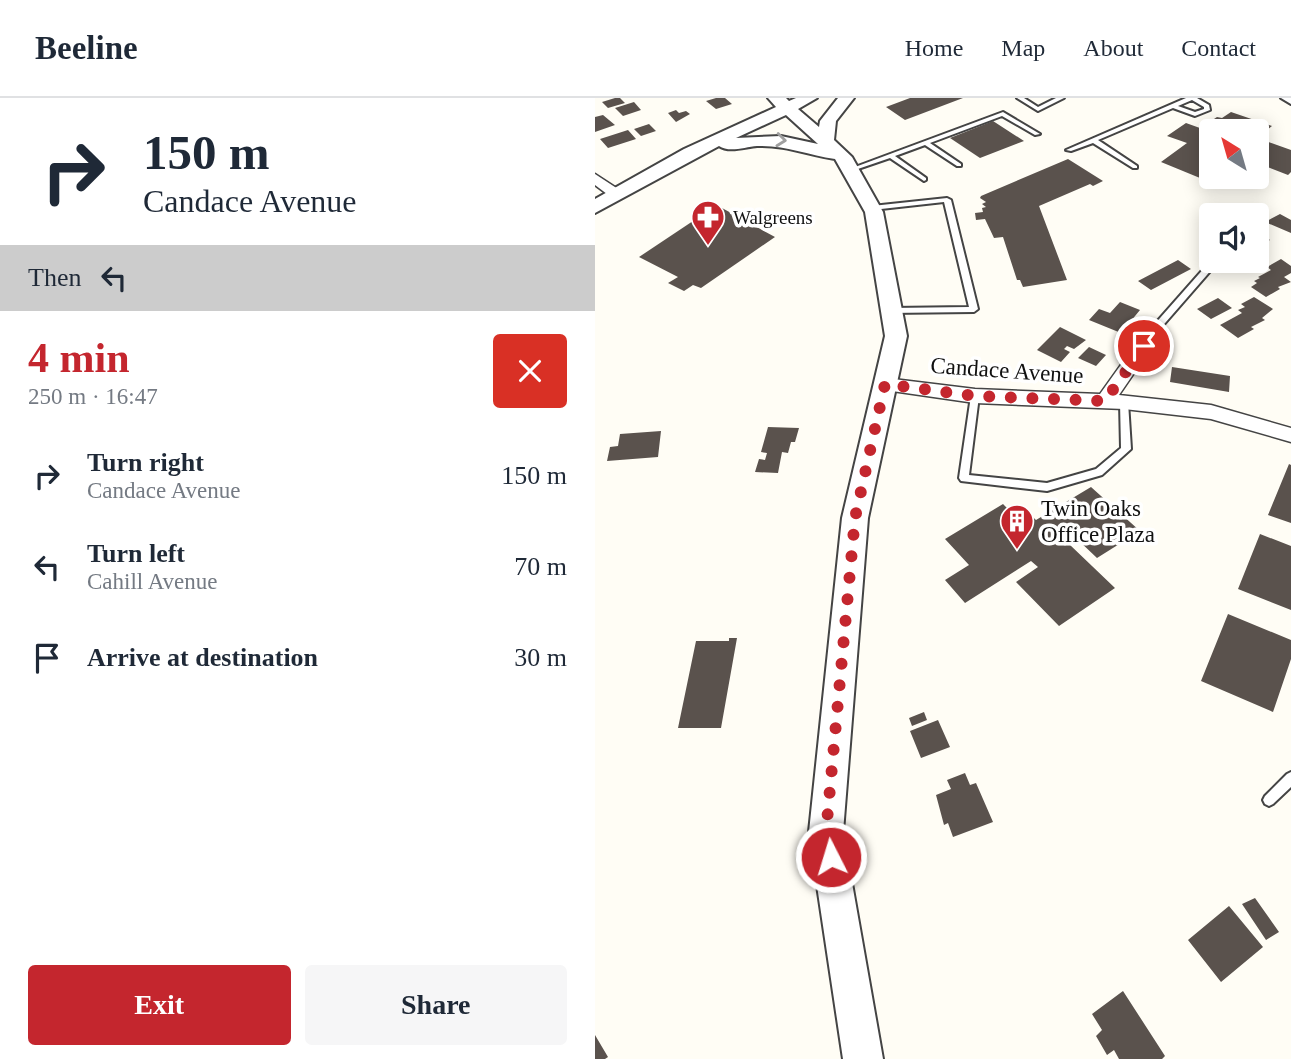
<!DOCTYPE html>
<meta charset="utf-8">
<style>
body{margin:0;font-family:Georgia,serif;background:#f6f6f7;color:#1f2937;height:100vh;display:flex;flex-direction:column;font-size:26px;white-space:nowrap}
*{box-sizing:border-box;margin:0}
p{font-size:23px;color:#747a83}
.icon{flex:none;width:38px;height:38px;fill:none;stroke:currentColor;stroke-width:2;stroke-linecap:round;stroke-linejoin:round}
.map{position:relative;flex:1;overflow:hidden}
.drawer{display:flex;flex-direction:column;background:#fff;width:595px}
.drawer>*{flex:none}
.hud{background:#fff;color:#1f2937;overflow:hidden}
.needle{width:46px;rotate:323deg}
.controls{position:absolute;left:604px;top:21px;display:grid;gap:14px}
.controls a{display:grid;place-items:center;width:70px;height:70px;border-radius:7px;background:#fff;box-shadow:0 4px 18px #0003;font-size:35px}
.pin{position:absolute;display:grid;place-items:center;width:60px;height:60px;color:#fff;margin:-30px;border:4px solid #fff;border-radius:50%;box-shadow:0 2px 7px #0007}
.me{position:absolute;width:77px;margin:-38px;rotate:355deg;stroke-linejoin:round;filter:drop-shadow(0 0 5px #0008)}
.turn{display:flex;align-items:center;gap:24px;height:147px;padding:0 28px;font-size:32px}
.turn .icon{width:91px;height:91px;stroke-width:2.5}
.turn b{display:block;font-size:49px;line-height:60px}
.then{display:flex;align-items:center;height:66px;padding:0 28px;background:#0003;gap:14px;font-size:26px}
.round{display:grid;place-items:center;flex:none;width:74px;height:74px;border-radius:7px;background:#f6f6f7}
.overview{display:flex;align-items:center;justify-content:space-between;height:119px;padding:0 28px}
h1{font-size:42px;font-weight:700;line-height:52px;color:#c4262e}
.button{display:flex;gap:14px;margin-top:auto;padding:14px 28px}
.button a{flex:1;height:80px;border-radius:7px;background:#c4262e;color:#fff;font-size:28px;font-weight:700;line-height:80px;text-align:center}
.button a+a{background:#f6f6f7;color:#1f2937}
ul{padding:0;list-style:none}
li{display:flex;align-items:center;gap:21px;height:91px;padding:0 28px}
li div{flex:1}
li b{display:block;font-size:26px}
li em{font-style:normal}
header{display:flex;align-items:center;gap:42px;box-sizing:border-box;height:98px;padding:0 35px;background:#fff;border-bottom:2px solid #e0e1e3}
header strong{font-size:33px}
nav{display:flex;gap:38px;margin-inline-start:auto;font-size:24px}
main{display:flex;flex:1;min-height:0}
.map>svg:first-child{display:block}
</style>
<header>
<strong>Beeline</strong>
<nav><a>Home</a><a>Map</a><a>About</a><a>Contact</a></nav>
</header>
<main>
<section class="drawer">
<div class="hud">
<div class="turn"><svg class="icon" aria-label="right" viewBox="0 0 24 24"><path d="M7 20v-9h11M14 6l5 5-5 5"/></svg><div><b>150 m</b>Candace Avenue</div></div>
<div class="then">Then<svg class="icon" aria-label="left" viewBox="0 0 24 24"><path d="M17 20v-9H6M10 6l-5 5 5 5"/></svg></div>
</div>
<div class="overview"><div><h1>4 min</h1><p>250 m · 16:47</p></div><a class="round" style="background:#d93025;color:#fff"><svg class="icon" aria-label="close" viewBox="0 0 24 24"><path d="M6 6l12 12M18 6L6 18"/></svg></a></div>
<ul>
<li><svg class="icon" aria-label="right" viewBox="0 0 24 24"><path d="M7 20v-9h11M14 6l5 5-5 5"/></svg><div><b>Turn right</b><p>Candace Avenue</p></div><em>150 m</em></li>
<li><svg class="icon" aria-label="left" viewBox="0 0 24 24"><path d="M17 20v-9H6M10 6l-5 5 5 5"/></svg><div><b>Turn left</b><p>Cahill Avenue</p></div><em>70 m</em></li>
<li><svg class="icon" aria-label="arrive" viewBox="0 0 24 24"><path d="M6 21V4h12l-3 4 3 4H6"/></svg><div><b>Arrive at destination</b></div><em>30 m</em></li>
</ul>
<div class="button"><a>Exit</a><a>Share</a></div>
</section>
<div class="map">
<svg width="696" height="961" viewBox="0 0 696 961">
<rect width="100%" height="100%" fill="#fffdf5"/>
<path fill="#5a524d" d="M20,0H25L30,5L13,10L7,4Z
M121,0H130L137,6L121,11L111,3Z
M315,0H368L310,22L291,9Z
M39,4L46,12L28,18L20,10Z
M81,12L84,15L91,13L95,16L81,24L73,15Z
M636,14L677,28L672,32L663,29L658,33H616L624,27L620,26L624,23L619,21L622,19L627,20Z
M8,17L20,27L0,34V19Z
M398,23L429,43L385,60L355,40Z
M591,25L616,34V71L605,80L566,64L592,45L572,38Z
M54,26L61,33L46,38L39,31Z
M33,32L41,41L13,50L5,41Z
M662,40L696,52V74L693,77L662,65Z
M473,61L508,83L498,88L495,86L444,108L472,182L428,189L425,182H422L408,139L399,140L390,121L381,122L380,115L388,114L387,110L391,109L387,106L391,104L385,100L386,98Z
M127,110L180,139L106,190L98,187L89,193L73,185L83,179L44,159L110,115L108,114Z
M685,116L696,122V135L670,124Z
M662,133L675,142L663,148L666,150L662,152Z
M686,161L696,168V175L689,179L696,184L683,189L685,191L671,199L656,189L662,185L659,183L665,180L663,179L676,172L672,169Z
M583,162L596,171L556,192L543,183Z
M659,199L678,211L667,220L670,222L656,229L659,231L643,240L625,227L647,215L643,212L650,209L646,206Z
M623,200L637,210L616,221L602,211Z
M525,204L545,212L526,235L494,222L504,211L515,215Z
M465,229L491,242L479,251L472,248L469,251L475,254L466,264L442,252Z
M494,249L511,257L501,268L483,260Z
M577,269L635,278L634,294L575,284Z
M173,329L204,330L200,344H196L193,355L187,354L183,375L160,374L164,361L170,362L172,355L166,354Z
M66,333L63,359L12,363L15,349L23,348L25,336Z
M694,366L696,367V425L673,417Z
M496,389L545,433L502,460L482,441L474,446L520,490L464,528L421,484L443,469L436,463L370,505L350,482L374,467L350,441L408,406L418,416L428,410L441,422Z
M665,436L696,448V512L643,491Z
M633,516L696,542V561L678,614L606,583Z
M134,540H142L126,630H83L101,543H134Z
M329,614L332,622L317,628L314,620Z
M343,622L355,649L326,660L315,633Z
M370,675L375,687L381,685L398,724L358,739L353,725L349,727L341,697L356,691L352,682Z
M660,800L684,834L671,842L647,806Z
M634,808L668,849L626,884L593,842Z
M528,893L570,958L567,961H524L519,952L512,957L501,938L507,932L497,916Z
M0,937L13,959L10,961H0Z"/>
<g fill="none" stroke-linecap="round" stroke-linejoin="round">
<defs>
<path id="service" d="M422,0H429L443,9L461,0H469L443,13Z
M591,0H602L614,7L615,12L600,18L578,10L503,42L542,68V70H538L498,45L476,53L471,52ZM597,2L609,9V11L600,14L583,8Z
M408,14L445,36L440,37L407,18L335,45L366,66V68H362L330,47L300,58L331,80V82L329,83L295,60L257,73L252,72Z
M352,100L356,102L383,211L379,214L293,215V211L296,210L374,209L349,104L277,112L273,110L277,108Z
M611,168L618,170L564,232H558V228Z
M380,295L384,298L374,377L452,385L501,371L526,350L525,304L529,301L533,304L536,351L507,377L452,393L366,383L364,380L376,298Z
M696,674V689L678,706L674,708L670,706L668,702L670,698L692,676Z"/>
<path id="minor" d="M0,76L26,93L29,96L26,99H16L0,87Z
M561,224L570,230L524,297L616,307L696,330V344L616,321L529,311L380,305L290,292L283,291L281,286L283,281L290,280L380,291L505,296L555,226Z"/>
<path id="tertiary" d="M173,0H191L194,3L201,0H222L203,11L224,29L225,23L243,0H259L241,23L239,42L257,59L288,114L312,238L273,420L248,734L288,961H248L214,734L247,420L290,238L270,114L240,61C213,57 190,47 162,48C150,49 134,55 124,48L0,115V101L89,51L181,9ZM191,17L223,46L186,38L141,40Z
M686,0H696V6Z"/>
</defs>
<use href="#service" stroke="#444" stroke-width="4"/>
<use href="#minor" stroke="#444" stroke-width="3"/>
<use href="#tertiary" stroke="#444" stroke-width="4"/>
<use href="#service" fill="#fff" fill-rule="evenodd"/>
<use href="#minor" fill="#fff" fill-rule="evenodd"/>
<use href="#tertiary" fill="#fff" fill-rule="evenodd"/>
</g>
<defs><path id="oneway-chevron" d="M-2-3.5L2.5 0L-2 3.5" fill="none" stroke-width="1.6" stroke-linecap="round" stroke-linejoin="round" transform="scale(1.75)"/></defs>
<use stroke="#a0a0a0" href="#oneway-chevron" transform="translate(186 42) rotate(6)"/>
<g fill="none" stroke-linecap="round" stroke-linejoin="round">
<path stroke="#c4262e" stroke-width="12" stroke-dasharray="0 21.6" d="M236,759L231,734L260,420L290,286L380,298L510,303L549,248"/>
</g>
<defs>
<symbol id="pharmacy-pin" viewBox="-11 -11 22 30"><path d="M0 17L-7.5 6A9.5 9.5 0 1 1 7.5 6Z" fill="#c4262e" stroke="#fff"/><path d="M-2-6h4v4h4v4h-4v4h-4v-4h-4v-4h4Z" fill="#fff"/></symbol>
<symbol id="building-pin" viewBox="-11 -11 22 30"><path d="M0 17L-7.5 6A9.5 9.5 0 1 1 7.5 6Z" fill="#c4262e" stroke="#fff"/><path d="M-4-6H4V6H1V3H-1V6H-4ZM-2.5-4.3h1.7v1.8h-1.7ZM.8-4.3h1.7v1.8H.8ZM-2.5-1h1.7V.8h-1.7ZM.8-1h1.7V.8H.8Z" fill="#fff"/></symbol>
</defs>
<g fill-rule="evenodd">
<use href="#pharmacy-pin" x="94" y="100" width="38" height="52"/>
<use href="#building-pin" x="403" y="404" width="38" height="52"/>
</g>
<g text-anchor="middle" stroke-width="7" stroke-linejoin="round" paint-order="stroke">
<g font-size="19" fill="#111" stroke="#fff" text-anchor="start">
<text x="138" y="126">Walgreens</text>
</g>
<g font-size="23" fill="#111" stroke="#fff">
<text transform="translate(412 272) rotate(4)" y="8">Candace Avenue</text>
</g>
<g font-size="23" fill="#111" stroke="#fff" text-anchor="start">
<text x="446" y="418">Twin Oaks<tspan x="446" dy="26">Office Plaza</tspan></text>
</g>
</g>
</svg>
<div class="controls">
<a><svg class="needle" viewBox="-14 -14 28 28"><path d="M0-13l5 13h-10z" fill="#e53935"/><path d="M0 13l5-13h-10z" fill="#747a83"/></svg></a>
<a><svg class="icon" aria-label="sound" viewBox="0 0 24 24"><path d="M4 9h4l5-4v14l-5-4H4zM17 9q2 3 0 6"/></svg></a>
</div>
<div class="pin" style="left:549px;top:248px;background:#d93025"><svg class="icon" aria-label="arrive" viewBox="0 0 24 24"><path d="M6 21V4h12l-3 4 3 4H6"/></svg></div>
<svg class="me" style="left:236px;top:759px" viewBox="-20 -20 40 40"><circle r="17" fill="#c4262e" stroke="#fff" stroke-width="3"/><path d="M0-11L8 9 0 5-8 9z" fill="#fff"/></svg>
</div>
</main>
